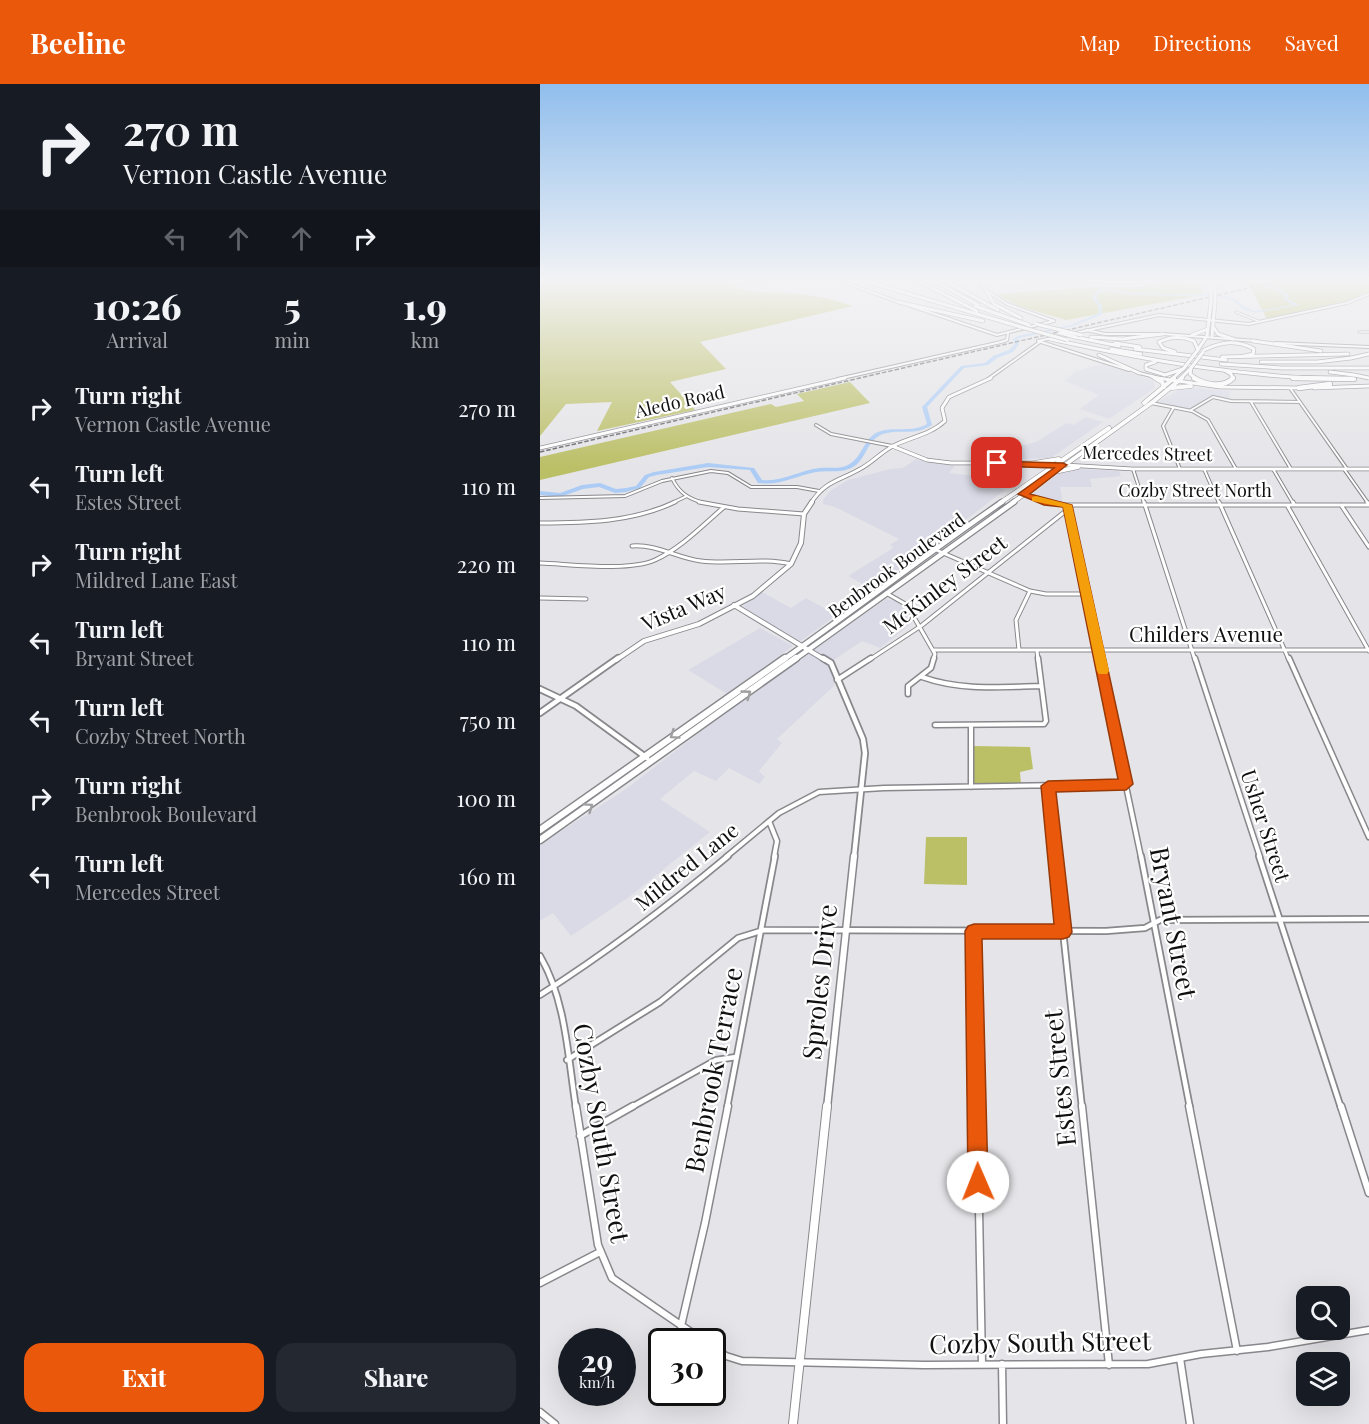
<!DOCTYPE html>
<style>
body{margin:0;font-family:"Playfair Display",serif;background:#242831;color:#f1f3f6;height:100vh;display:flex;flex-direction:column;font-size:22px;white-space:nowrap}
*{box-sizing:border-box;margin:0}
p{font-size:20px;color:#9ea1a6}
.icon{flex:none;width:33px;height:33px;fill:none;stroke:currentColor;stroke-width:2;stroke-linecap:round;stroke-linejoin:round}
.map{position:relative;flex:1;overflow:hidden}
.sheet{display:flex;flex-direction:column;background:#171b24;width:540px}
.sheet>*{flex:none}
.guide{background:#171b24;color:#f1f3f6;overflow:hidden}
.controls{position:absolute;left:756px;top:1202px;display:grid;gap:12px}
.controls a{display:grid;place-items:center;width:54px;height:54px;border-radius:12px;background:#171b24;box-shadow:0 6px 24px #0002;font-size:30px}
.speed{position:absolute;left:18px;top:1244px;display:flex;gap:12px;font-size:30px;font-weight:700;text-align:center}
.speed>*{display:grid;place-content:center;width:78px;height:78px;border-radius:50%;background:#171b24;box-shadow:0 6px 24px #0002;line-height:1}
.speed small{font-size:15px;font-weight:400}
.speed .limit{border:3px solid #111;border-radius:9px;background:#fff;color:#111}
.pin{position:absolute;display:grid;place-items:center;width:51px;height:51px;color:#fff;margin:-26px;border-radius:12px;box-shadow:0 3px 9px #0006}
.me{position:absolute;width:66px;margin:-33px;rotate:359deg;stroke-linejoin:round;filter:drop-shadow(0 0 4px #0008)}
.turn{display:flex;align-items:center;gap:21px;height:126px;padding:0 24px;font-size:27px}
.turn .icon{width:78px;height:78px;stroke-width:2.5}
.turn b{display:block;font-size:42px;line-height:51px}
.lanes{display:flex;align-items:center;height:57px;padding:0 24px;background:#0003;justify-content:center;gap:30px;direction:ltr}
.lanes .off{opacity:.35}
.eta{display:flex;justify-content:space-evenly;align-items:center;height:102px;text-align:center}
.eta b{font-size:36px;font-weight:800;line-height:42px}
.action{display:flex;gap:12px;margin-top:auto;padding:12px 24px}
.action a{flex:1;height:69px;border-radius:18px;background:#ea580c;color:#fff;font-size:24px;font-weight:800;line-height:69px;text-align:center}
.action a+a{background:#242831;color:#f1f3f6}
ul{padding:0;list-style:none}
li{display:flex;align-items:center;gap:18px;height:78px;padding:0 24px}
li div{flex:1}
li b{display:block;font-size:22px}
li em{font-style:normal}
header{display:flex;align-items:center;gap:36px;box-sizing:border-box;height:84px;padding:0 30px;background:#ea580c;color:#fff}
header strong{font-size:28px}
nav{display:flex;gap:33px;margin-inline-start:auto;font-size:21px}
main{display:flex;flex:1;min-height:0}
.map>svg:first-child{display:block}
</style>
<header>
<strong>Beeline</strong>
<nav><a>Map</a><a>Directions</a><a>Saved</a></nav>
</header>
<main>
<section class="sheet">
<div class="guide">
<div class="turn"><svg class="icon" aria-label="right" viewBox="0 0 24 24"><path d="M7 20v-9h11M14 6l5 5-5 5"/></svg><div><b>270 m</b>Vernon Castle Avenue</div></div>
<div class="lanes"><svg class="icon off" aria-label="left" viewBox="0 0 24 24"><path d="M17 20v-9H6M10 6l-5 5 5 5"/></svg><svg class="icon off" aria-label="ahead" viewBox="0 0 24 24"><path d="M12 20V5M6 11l6-6 6 6"/></svg><svg class="icon off" aria-label="ahead" viewBox="0 0 24 24"><path d="M12 20V5M6 11l6-6 6 6"/></svg><svg class="icon" aria-label="right" viewBox="0 0 24 24"><path d="M7 20v-9h11M14 6l5 5-5 5"/></svg></div>
</div>
<div class="eta">
<div><b>10:26</b><p>Arrival</p></div>
<div><b>5</b><p>min</p></div>
<div><b>1.9</b><p>km</p></div>
</div>
<ul>
<li><svg class="icon" aria-label="right" viewBox="0 0 24 24"><path d="M7 20v-9h11M14 6l5 5-5 5"/></svg><div><b>Turn right</b><p>Vernon Castle Avenue</p></div><em>270 m</em></li>
<li><svg class="icon" aria-label="left" viewBox="0 0 24 24"><path d="M17 20v-9H6M10 6l-5 5 5 5"/></svg><div><b>Turn left</b><p>Estes Street</p></div><em>110 m</em></li>
<li><svg class="icon" aria-label="right" viewBox="0 0 24 24"><path d="M7 20v-9h11M14 6l5 5-5 5"/></svg><div><b>Turn right</b><p>Mildred Lane East</p></div><em>220 m</em></li>
<li><svg class="icon" aria-label="left" viewBox="0 0 24 24"><path d="M17 20v-9H6M10 6l-5 5 5 5"/></svg><div><b>Turn left</b><p>Bryant Street</p></div><em>110 m</em></li>
<li><svg class="icon" aria-label="left" viewBox="0 0 24 24"><path d="M17 20v-9H6M10 6l-5 5 5 5"/></svg><div><b>Turn left</b><p>Cozby Street North</p></div><em>750 m</em></li>
<li><svg class="icon" aria-label="right" viewBox="0 0 24 24"><path d="M7 20v-9h11M14 6l5 5-5 5"/></svg><div><b>Turn right</b><p>Benbrook Boulevard</p></div><em>100 m</em></li>
<li><svg class="icon" aria-label="left" viewBox="0 0 24 24"><path d="M17 20v-9H6M10 6l-5 5 5 5"/></svg><div><b>Turn left</b><p>Mercedes Street</p></div><em>160 m</em></li>
</ul>
<div class="action"><a>Exit</a><a>Share</a></div>
</section>
<div class="map">
<svg width="829" height="1340" viewBox="0 0 829 1340">
<rect width="100%" height="100%" fill="#e5e5e9"/>
<path fill="#dadae6" d="M563,280L613,296L615,304L569,335L540,325L559,311L525,297L536,287Z
M642,304H654L691,307L688,316L672,313L650,325L616,319Z
M546,333L563,338L511,374L465,376L464,361H486L498,357L526,339L533,341Z
M376,375L415,382L409,389L429,391L465,406L333,506L308,492L353,464L350,461L359,455L295,423L283,420V416L290,407L308,396L350,385L363,384Z
M537,385L579,387L581,392L550,395L552,403H520L523,419L511,418L491,411L523,386Z
M222,508L251,524L266,514L297,531L259,558L235,545L203,522Z
M346,515L356,517L366,526L372,539L340,564L322,557L288,580L295,601L237,655L242,659L219,687L225,693L219,700L189,684L176,697L154,687L120,715L170,748L89,813L31,852L13,829L0,837V761L86,705L199,618Z
M220,544L253,562L187,610L148,586Z"/>
<path fill="#bbbf66" d="M0,197H248L193,202C211,210 229,208 248,209C271,210 292,215 313,222L160,258L186,285L130,298L155,326L57,347L72,318L26,320L0,352Z
M705,197H829V209L804,219L727,235L711,205L725,201L708,203Z
M643,198L662,202V211L526,236L478,222L456,210L553,203H599Z
M310,298L330,319L0,396V373L231,320L236,323L264,317L257,310Z
M432,662L490,663L493,685L480,688L481,701L432,702Z
M386,753H427V801L384,800Z"/>
<g fill="none" stroke-linecap="round" stroke-linejoin="round">
<path fill="#acccf5" fill-rule="evenodd" d="M719,197H724L748,210L747,215L760,221L715,229L701,224L694,217L676,212L594,211L565,207L559,208L556,214L562,221V231L533,242L480,254L477,255L479,260L473,268L457,274L448,281L424,284L387,323L392,341C373,353 360,344 343,350C328,355 327,372 316,381C305,390 289,386 276,388C255,392 241,402 218,399L210,386L168,383L117,391L109,393L100,404L86,408L75,409L59,403L43,405L20,413L0,411V407L20,409L42,401L60,399L76,405L86,404L96,402L105,391L114,388L168,379L214,384L222,396C244,398 259,386 280,384C291,383 302,386 311,379C323,371 324,354 338,348C354,342 372,349 387,340L382,323L421,282L445,279L453,272L469,266L475,260L473,255L478,252L531,241L559,229L558,221L552,214L557,206L565,205L594,209L676,210L696,215L703,222L715,227L754,221L744,216L745,211Z"/>
<defs>
<path id="minor-far5" d="M465,203L487,199L559,197L561,202H602L641,197
M696,228L718,237
M819,248H829"/>
<path id="minor-far4" d="M750,304L807,385
M711,318L751,385
M611,319L652,327L668,336L696,385
M634,323L623,342L640,385
M651,326L673,313L691,317L760,318
M276,341L291,350L352,362
M593,385L604,419
M664,385L679,419
M733,385L753,419
M804,385L828,419
M132,394C139,409 149,415 164,419
M484,411L508,419
M0,414L85,412L122,397L171,387L188,389L211,403H257L279,407
M132,419L147,412"/>
<path id="minor-far3" d="M159,418L198,425L264,430
M503,418L527,421H829
M604,418L655,576
M679,418L749,576
M753,418L754,420
M827,418L829,420
M527,421L560,576
M747,421L829,567
M801,421L829,463
M0,439C46,439 93,438 135,418
M92,462C117,460 137,474 161,477C191,481 221,473 251,480
M394,465L490,507L506,510H547
M0,479C30,480 88,488 115,476C141,464 162,442 184,423
M346,509L367,521L395,570L393,576
M0,514L46,515
M394,566H829
M479,566L476,536L490,507
M497,567L498,576
M329,576L381,542L527,426"/>
<path id="minor-far2" d="M559,574L601,773
M655,574L720,773
M749,574L829,753
M382,593C421,607 461,603 501,602
M297,596L331,574
M368,610V602L391,584L394,574
M395,641L504,640L506,637L498,574
M431,641V703
M508,702L516,773
M229,737L237,757L234,773
M186,773L239,729L279,708L344,704L586,700"/>
<path id="minor-far1" d="M515,772L542,1024
M601,772L650,1024
M719,772L801,1024
M433,847L437,1024
M0,872C26,916 28,974 36,1024
M0,911C66,869 128,822 188,772
M27,976L120,918L198,854L224,846L566,847L605,844L620,836L829,835
M90,1024L176,976L196,973
M187,1024L235,772"/>
<path id="minor" d="M36,1022L58,1161L72,1194L164,1257
M437,1022L442,1280
M542,1022L569,1281
M649,1022L697,1267
M801,1022L829,1109
M40,1052L93,1022
M0,1199L60,1168
M141,1242L165,1139L188,1022
M172,1263L186,1272L202,1277L384,1281L608,1280L661,1270L728,1263L829,1246
M640,1274L650,1340
M462,1280L463,1340
M0,1328L15,1340"/>
<path id="tertiary-far5" d="M446,206L467,220L514,237
M365,220L457,251L514,237
M546,246L565,250H618
M498,257L619,231L709,240L807,219L829,210
M498,257L589,286
M298,295L461,258L467,256L468,250
M448,295L500,258"/>
<path id="tertiary-far4" d="M352,362L387,376L411,379H491L593,385H829
M0,364L305,294
M271,419C285,397 299,397 320,385C332,379 342,367 355,361C372,353 391,350 405,337L402,324L409,313L451,294"/>
<path id="tertiary-far3" d="M194,521L285,576
M76,576L104,557L159,540L213,512L251,480L261,459L264,430L272,418"/>
<path id="tertiary-far2" d="M283,574L291,579L323,655L325,669L314,773
M0,605L36,622L107,674
M0,629L78,574"/>
<path id="tertiary-far1" d="M287,1024L314,772"/>
<path id="tertiary" d="M253,1340L287,1022"/>
<path id="secondary-far1" d="M301,197L358,218
M439,197L446,206
M623,250L717,257
M735,259L829,263
M599,289L624,295"/>
<path id="secondary" d="M617,294L680,303L761,304
M774,304L829,302"/>
<path id="primary" d="M674,197L675,207
M674,244L678,250L693,255
M652,251L668,245
M667,252L671,218
M672,252L675,217"/>
<path id="trunk-far3" d="M657,267L667,252
M611,292L617,295
M632,295L644,284
M640,295L651,284"/>
<path id="trunk-far2" d="M615,294L622,298L624,303
M632,304L651,302
M604,319L634,294
M494,379L519,375
M519,387L538,383
M460,419L569,344
M472,419L614,317L642,294"/>
<path id="trunk-far1" d="M243,576C317,524 388,469 462,418
M254,576L474,418"/>
<path id="trunk" d="M0,746L245,574
M0,756L256,574"/>
<path id="motorway-far1" d="M378,197L437,227
M395,197L438,221
M405,197L458,226
M332,199L481,243
M446,206L454,220L481,234
M358,218L443,237
M435,222L489,241
M535,253L579,262
M551,253L582,255L623,250
M510,255C610,277 712,295 814,295
M713,257L781,267
M575,259L600,263
M571,265L601,270
M595,265L686,276
M664,266C681,258 697,255 714,265L713,270L704,272
M635,268L623,264L619,258C631,252 642,252 654,257L658,266
M559,271L599,289
M682,273L808,270
M615,278L606,281V285L625,291L643,285
M721,278H777L811,274
M681,280L742,284H829
M651,285L650,290L657,295
M684,286L691,290L693,295
M790,288L814,291"/>
<path id="motorway" d="M654,294C666,301 684,304 693,294
M753,294L814,295
M759,304L790,300"/>
</defs>
<use href="#minor-far5" stroke="#88888c" stroke-width="3"/>
<use href="#minor-far4" stroke="#88888c" stroke-width="4"/>
<use href="#minor-far3" stroke="#88888c" stroke-width="5"/>
<use href="#minor-far2" stroke="#88888c" stroke-width="7"/>
<use href="#minor-far1" stroke="#88888c" stroke-width="8"/>
<use href="#minor" stroke="#88888c" stroke-width="9"/>
<use href="#tertiary-far5" stroke="#88888c" stroke-width="4"/>
<use href="#tertiary-far4" stroke="#88888c" stroke-width="4.5"/>
<use href="#tertiary-far3" stroke="#88888c" stroke-width="6"/>
<use href="#tertiary-far2" stroke="#88888c" stroke-width="8"/>
<use href="#tertiary-far1" stroke="#88888c" stroke-width="9"/>
<use href="#tertiary" stroke="#88888c" stroke-width="10"/>
<use href="#secondary-far1" stroke="#88888c" stroke-width="4"/>
<use href="#secondary" stroke="#88888c" stroke-width="4.5"/>
<use href="#primary" stroke="#88888c" stroke-width="4.5"/>
<use href="#trunk-far3" stroke="#88888c" stroke-width="4.5"/>
<use href="#trunk-far2" stroke="#88888c" stroke-width="5"/>
<use href="#trunk-far1" stroke="#88888c" stroke-width="7"/>
<use href="#trunk" stroke="#88888c" stroke-width="9"/>
<use href="#motorway-far1" stroke="#88888c" stroke-width="4.5"/>
<use href="#motorway" stroke="#88888c" stroke-width="6"/>
<use href="#minor-far5" stroke="#fff" stroke-width="1.5"/>
<use href="#minor-far4" stroke="#fff" stroke-width="2"/>
<use href="#minor-far3" stroke="#fff" stroke-width="3"/>
<use href="#minor-far2" stroke="#fff" stroke-width="4"/>
<use href="#minor-far1" stroke="#fff" stroke-width="4.5"/>
<use href="#minor" stroke="#fff" stroke-width="6"/>
<use href="#tertiary-far5" stroke="#fff" stroke-width="2"/>
<use href="#tertiary-far4" stroke="#fff" stroke-width="3"/>
<use href="#tertiary-far3" stroke="#fff" stroke-width="4"/>
<use href="#tertiary-far2" stroke="#fff" stroke-width="4.5"/>
<use href="#tertiary-far1" stroke="#fff" stroke-width="6"/>
<use href="#tertiary" stroke="#fff" stroke-width="8"/>
<use href="#secondary-far1" stroke="#fff" stroke-width="2"/>
<use href="#secondary" stroke="#fff" stroke-width="3"/>
<use href="#primary" stroke="#fff" stroke-width="3"/>
<use href="#trunk-far3" stroke="#fff" stroke-width="3"/>
<use href="#trunk-far2" stroke="#fff" stroke-width="4"/>
<use href="#trunk-far1" stroke="#fff" stroke-width="4.5"/>
<use href="#trunk" stroke="#fff" stroke-width="6"/>
<use href="#motorway-far1" stroke="#fff" stroke-width="3"/>
<use href="#motorway" stroke="#fff" stroke-width="4.5"/>
<path stroke="#666668" stroke-width="1.5" stroke-dasharray="4.5 2" stroke-linecap="butt" d="M0,368L739,197"/>
<defs>
<path id="primary-bridge" d="M671,207V218
M675,207V217"/>
<path id="trunk-bridge" d="M644,284L657,267
M651,284L663,268"/>
<path id="motorway-bridge" d="M496,240L541,251
M481,243L527,256
M520,249L535,253
M811,274L829,270
M814,291L829,294"/>
</defs>
<use href="#primary-bridge" stroke="#88888c" stroke-width="4.5" stroke-linecap="butt"/>
<use href="#trunk-bridge" stroke="#88888c" stroke-width="4.5" stroke-linecap="butt"/>
<use href="#motorway-bridge" stroke="#88888c" stroke-width="4.5" stroke-linecap="butt"/>
<use href="#primary-bridge" stroke="#fff" stroke-width="3"/>
<use href="#trunk-bridge" stroke="#fff" stroke-width="3"/>
<use href="#motorway-bridge" stroke="#fff" stroke-width="3"/>
</g>
<defs><path id="oneway-chevron" d="M-2-3.5L2.5 0L-2 3.5" fill="none" stroke-width="1.6" stroke-linecap="round" stroke-linejoin="round" transform="scale(1.5)"/></defs>
<g stroke="#9f9fa0">
<use href="#oneway-chevron" transform="translate(207 610) rotate(-36)"/>
<use href="#oneway-chevron" transform="translate(134 651) rotate(145)"/>
<use href="#oneway-chevron" transform="translate(49 723) rotate(-35)"/>
</g>
<linearGradient id="sky" x2="0" y2="1"><stop stop-color="#90beed"/><stop offset="0.51" stop-color="#f3f3f5"/><stop offset="1" stop-color="#f3f3f5" stop-opacity="0"/></linearGradient>
<rect width="829" height="385" fill="url(#sky)"/>
<path fill="#ea580c" stroke="#983908" stroke-width="1.5" d="M454,377L523,379L527,381L490,410L532,421L593,700L586,706L516,708L532,848L529,853L523,855H442L448,1098L445,1105L438,1108L431,1105L428,1098L425,847L428,842L434,840H514L501,702L508,697L578,695L523,423L504,421L478,410L514,384L457,382L453,379Z"/>
<path fill="#f59e0b" d="M496,412L532,421L569,587L567,590H559L557,587L523,423L492,417V413Z"/>
<g text-anchor="middle" stroke-width="4.5" stroke-linejoin="round" paint-order="stroke">
<g font-size="18" fill="#101011" stroke="#fff">
<text transform="translate(140 318) rotate(-13)" y="6">Aledo Road</text>
<text transform="translate(607 370) rotate(1)" y="6">Mercedes Street</text>
<text x="655" y="413">Cozby Street North</text>
<text transform="translate(357 482) rotate(-36)" y="6">Benbrook Boulevard</text>
</g>
<g font-size="21" fill="#101011" stroke="#fff">
<text transform="translate(405 501) rotate(-37)" y="7">McKinley Street</text>
<text transform="translate(144 524) rotate(-23)" y="7">Vista Way</text>
<text x="666" y="558">Childers Avenue</text>
<text transform="translate(725 742) rotate(72)" y="7">Usher Street</text>
<text transform="translate(147 783) rotate(-39)" y="7">Mildred Lane</text>
</g>
<g font-size="26" fill="#101011" stroke="#fff">
<text transform="translate(633 839) rotate(79)" y="9">Bryant Street</text>
<text transform="translate(280 898) rotate(-84)" y="9">Sproles Drive</text>
<text transform="translate(174 986) rotate(-79)" y="9">Benbrook Terrace</text>
<text transform="translate(520 994) rotate(-96)" y="9">Estes Street</text>
<text transform="translate(61 1049) rotate(80)" y="9">Cozby South Street</text>
<text transform="translate(500 1259) rotate(-1)" y="9">Cozby South Street</text>
</g>
</g>
</svg>
<div class="controls">
<a><svg class="icon" aria-label="search" viewBox="0 0 24 24"><circle cx="10" cy="10" r="6"/><path d="M15 15l6 6"/></svg></a>
<a><svg class="icon" aria-label="layers" viewBox="0 0 24 24"><path d="M12 4l9 5-9 5-9-5zM3 14l9 5 9-5"/></svg></a>
</div>
<div class="speed"><div>29<small>km/h</small></div><div class="limit">30</div></div>
<div class="pin" style="left:457px;top:379px;background:#d93025"><svg class="icon" aria-label="arrive" viewBox="0 0 24 24"><path d="M6 21V4h12l-3 4 3 4H6"/></svg></div>
<svg class="me" style="left:438px;top:1098px" viewBox="-20 -20 40 40"><circle r="19" fill="#fff"/><path d="M0-13L10 11 0 6-10 11z" fill="#ea580c"/></svg>
</div>
</main>
